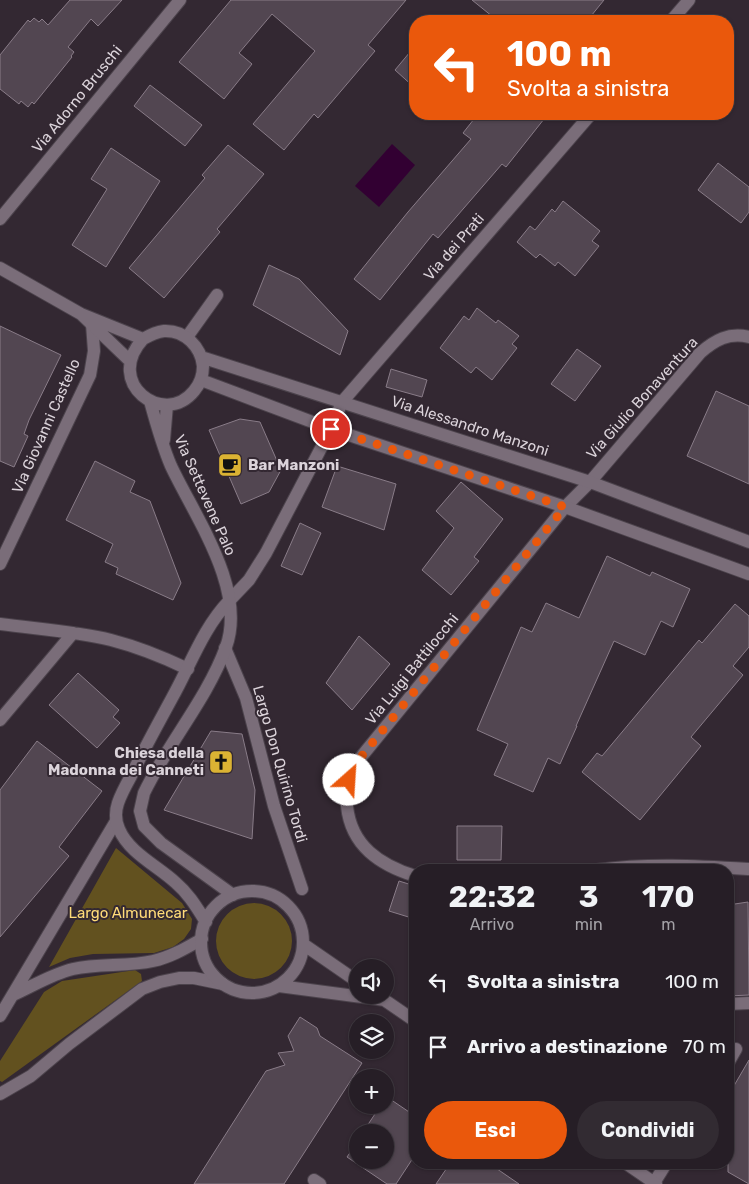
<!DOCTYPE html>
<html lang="it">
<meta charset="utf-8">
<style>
body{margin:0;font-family:Rubik,sans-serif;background:#322b32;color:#f1f3f6;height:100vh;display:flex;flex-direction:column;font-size:19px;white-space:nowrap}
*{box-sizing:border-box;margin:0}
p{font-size:16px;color:#a4a2a7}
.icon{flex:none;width:28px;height:28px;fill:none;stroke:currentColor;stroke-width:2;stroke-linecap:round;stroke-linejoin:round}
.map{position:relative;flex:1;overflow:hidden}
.sheet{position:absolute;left:409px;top:864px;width:325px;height:305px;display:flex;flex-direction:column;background:#261e26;border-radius:20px;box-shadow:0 1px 4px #0004,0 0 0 1px #423c43}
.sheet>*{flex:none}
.banner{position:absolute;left:409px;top:15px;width:325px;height:105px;border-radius:20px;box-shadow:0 1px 4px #0004,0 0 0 1px #423c43;background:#ea580c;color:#fff;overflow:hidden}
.tools{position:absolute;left:349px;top:959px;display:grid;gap:10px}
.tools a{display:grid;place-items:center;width:45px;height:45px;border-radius:50%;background:#261e26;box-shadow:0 1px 4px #0004,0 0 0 1px #423c43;font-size:25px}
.pin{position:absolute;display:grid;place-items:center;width:42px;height:42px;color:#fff;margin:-21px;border:2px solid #fff;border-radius:50%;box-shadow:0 1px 5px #0007}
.me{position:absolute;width:55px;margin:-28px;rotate:26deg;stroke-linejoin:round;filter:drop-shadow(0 0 4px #0008)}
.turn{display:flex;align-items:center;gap:18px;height:105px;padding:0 15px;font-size:22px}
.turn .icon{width:65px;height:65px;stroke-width:2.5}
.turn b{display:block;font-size:35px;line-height:42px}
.eta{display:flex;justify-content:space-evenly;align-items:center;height:85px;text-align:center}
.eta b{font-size:30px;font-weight:700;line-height:35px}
.primary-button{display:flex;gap:10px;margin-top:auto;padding:10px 15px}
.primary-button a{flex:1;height:58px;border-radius:30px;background:#ea580c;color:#fff;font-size:20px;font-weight:700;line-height:58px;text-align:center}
.primary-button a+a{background:#322b32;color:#f1f3f6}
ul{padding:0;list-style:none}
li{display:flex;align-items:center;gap:15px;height:65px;padding:0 15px}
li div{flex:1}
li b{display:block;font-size:19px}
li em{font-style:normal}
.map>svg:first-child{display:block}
</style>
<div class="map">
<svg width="749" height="1184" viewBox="0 0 749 1184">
<rect width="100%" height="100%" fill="#332832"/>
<path fill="#62511f" d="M116,848L182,903L192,919L191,929L184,939L173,947L154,953L93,954L70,958L49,967Z
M216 941a38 38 0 1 1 76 0a38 38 0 1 1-76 0Z
M135,970L141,974L142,981L2,1082L0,1081V1061L44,992L62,981Z"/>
<path fill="#320032" d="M392,144L415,165L379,207L355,186Z"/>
<path fill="#524651" stroke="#897c88" d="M70,0H122L98,26L91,19L68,47L74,52L71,56L72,57L34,104L32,102L28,107L21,101L19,104L0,89V55L28,20L30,22L34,18L39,22L42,19L48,25Z
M231,0H406L368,45L375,51L318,118L314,114L284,150L253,124L315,51L272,14L239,53L252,64L224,99L179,62Z
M472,0H604L587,21H498Z
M415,46V88L395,70Z
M150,85L202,125L185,146L134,106Z
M478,114H548L506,167L502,164L438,238L433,234L380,300L354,279L408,212L471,139L463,133Z
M228,145L264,174L217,229L220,232L164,298L129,268L205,178L202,175Z
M111,148L160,181L106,267L72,245L107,189L91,179Z
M718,163L749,187V212L741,223L698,190Z
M563,201L600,231L592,241L599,246L575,276L558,262L555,266L540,254L536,258L517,242L530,226L535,230L552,209L555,212Z
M269,265L299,279L348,331L340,355L253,305Z
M477,308L496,323L498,320L519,336L512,344L517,348L492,380L476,367L471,373L440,348L464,316L469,320Z
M0,326L61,355L29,420L24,434L28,436L14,467L0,461Z
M577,349L601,366L575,401L551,384Z
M391,369L427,380L422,397L386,387Z
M716,391L749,406V484L687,456Z
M240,419L260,422L281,470L269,492L241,504L209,430Z
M95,461L135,481L130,492L150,501L181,583L173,600L116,574L118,568L105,562L113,544L66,520Z
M337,466L396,484L384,530L322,507Z
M461,482L503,519L474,557L479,561L451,595L422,570L454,528L436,511Z
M300,523L321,533L302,575L281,566Z
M607,556L650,576L652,572L690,589L673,627L661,621L645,655L614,641L576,726H577L560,764L548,758L533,792L494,775L508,744L477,730L521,627L532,632L546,603L579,618Z
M735,604L749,616V647L733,666L743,675L691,737L701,746L640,820L582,772L597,753L602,756L699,640L702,643Z
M359,636L390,664L352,710L326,683Z
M78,673L119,710L113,717L120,723L97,748L49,705Z
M211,731L242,734L255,790L252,839L164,810Z
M37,741L102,791L59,847L69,856L0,937V790Z
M457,826H502L501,860H457Z
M399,881L415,886V919L389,911Z
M748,902L749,995L728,996V905Z
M300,1017L317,1028L320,1036L362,1063L284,1184H194L266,1071L285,1065L278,1053L294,1051L288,1036Z
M749,1060V1184L728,1172V1096Z
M387,1097L415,1116V1155L396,1184H387L347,1157L358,1141V1160H385V1132H363L381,1105H385Z
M451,1162H487L519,1184H436Z"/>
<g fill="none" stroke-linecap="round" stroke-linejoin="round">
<defs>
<path id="street" d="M671,21L689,0
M0,219L180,0
M187,337L217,295
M0,564L90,375L94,351L92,324
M229,601L249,580L266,553L331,429L342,402L591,114
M0,624C37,629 75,631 111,640C138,647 163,657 188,669
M225,648L246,698L274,806L302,889
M0,720L73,633
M597,870C648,863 698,866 749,869
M415,876C380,865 351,846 347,806C346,800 345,793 347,787C349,779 353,770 357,762L565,507L590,482L700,353C715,340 729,332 749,337
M13,995C33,986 52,974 73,969C99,963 127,967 153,961C171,957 186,948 202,939
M728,1004L749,1003
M0,1016L116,821
M728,1063L736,1049
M0,1094L31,1076L69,1044L142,989L160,982L179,978H194L223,984
M314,1180L320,1184
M654,1183L667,1162"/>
<path id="secondary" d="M0,268L81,314L130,361
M81,314L143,339C150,335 156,332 164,331C185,330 201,347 203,366C203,375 200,384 194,391C164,428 103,383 143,339
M201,357L590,482L749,542
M201,380L331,429L565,507L749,574
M150,401C156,423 162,445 171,466C195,517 247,589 226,647C207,699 168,743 144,793L140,811L144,826L161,843L233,895
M164,440L167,405
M201 942a51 51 0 1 1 102 0a51 51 0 1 1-102 0Z
M206,922C197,908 189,894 176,883C158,866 129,853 119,829C115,820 115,812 118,803C121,794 126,785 131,776C144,749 158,724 172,698C190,666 203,628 229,601
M303,944L358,982
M279,986L385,1000
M380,997L415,1021
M624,1162L656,1184"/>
</defs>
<use href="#street" stroke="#4c434c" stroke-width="14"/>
<use href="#secondary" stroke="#4c434c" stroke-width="14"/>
<use href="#street" stroke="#7a6d79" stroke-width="12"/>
<use href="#secondary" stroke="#7a6d79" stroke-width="12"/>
</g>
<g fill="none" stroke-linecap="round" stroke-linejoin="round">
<path stroke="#ea580c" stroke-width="9" stroke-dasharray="0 16.2" d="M331,429L565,507L369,747L357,762L349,780"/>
</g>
<defs>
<symbol id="cafe-square" viewBox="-11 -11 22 22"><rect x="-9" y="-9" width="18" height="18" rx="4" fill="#dbb333" stroke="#332832"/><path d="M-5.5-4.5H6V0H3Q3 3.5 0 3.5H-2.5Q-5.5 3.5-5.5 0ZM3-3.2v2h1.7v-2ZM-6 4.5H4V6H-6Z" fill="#111"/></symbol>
<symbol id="church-square" viewBox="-11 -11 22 22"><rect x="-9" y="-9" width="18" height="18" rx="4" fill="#dbb333" stroke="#332832"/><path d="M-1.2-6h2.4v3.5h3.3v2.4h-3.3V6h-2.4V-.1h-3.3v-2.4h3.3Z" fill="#111"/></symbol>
</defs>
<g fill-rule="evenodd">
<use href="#cafe-square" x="216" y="451" width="28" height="28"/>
<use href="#church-square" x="207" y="748" width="28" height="28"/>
</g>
<g text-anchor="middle" stroke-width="4" stroke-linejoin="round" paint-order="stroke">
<g font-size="15" fill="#dbd3da" stroke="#332832">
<text transform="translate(77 99) rotate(-51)" y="5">Via Adorno Bruschi</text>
<text transform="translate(454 247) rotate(-49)" y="5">Via dei Prati</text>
<text transform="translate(642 398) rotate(-48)" y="5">Via Giulio Bonaventura</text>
<text transform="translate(46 426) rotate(-66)" y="5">Via Giovanni Castello</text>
<text transform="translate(470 426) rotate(18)" y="5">Via Alessandro Manzoni</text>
<text transform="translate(205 495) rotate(66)" y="5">Via Settevene Palo</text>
<text transform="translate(412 669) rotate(-51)" y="5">Via Luigi Battilocchi</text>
<text transform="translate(280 764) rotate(74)" y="5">Largo Don Quirino Tordi</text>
</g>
<g font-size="15" font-weight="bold" fill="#dbd3da" stroke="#332832" text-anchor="start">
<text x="248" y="470">Bar Manzoni</text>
<text x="204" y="758" text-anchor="end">Chiesa della<tspan x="204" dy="17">Madonna dei Canneti</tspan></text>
</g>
<g font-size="15" fill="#ffdb78" stroke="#332832">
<text x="128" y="918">Largo Almunecar</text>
</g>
</g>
</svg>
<div class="tools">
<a><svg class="icon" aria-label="sound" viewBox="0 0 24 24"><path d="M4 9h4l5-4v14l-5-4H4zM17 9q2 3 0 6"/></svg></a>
<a><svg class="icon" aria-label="layers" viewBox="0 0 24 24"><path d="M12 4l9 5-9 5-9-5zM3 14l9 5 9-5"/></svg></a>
<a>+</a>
<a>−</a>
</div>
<div class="pin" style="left:331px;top:429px;background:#d93025"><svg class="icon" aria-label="arrive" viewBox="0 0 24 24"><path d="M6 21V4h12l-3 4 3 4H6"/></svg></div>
<svg class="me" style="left:349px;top:780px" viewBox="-20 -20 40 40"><circle r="19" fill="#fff"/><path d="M0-13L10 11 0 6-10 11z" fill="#ea580c"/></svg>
<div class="banner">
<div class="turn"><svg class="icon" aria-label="left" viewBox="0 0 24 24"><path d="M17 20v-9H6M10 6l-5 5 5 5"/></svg><div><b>100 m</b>Svolta a sinistra</div></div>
</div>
<section class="sheet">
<div class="eta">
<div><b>22:32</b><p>Arrivo</p></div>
<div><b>3</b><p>min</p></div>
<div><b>170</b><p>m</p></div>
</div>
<ul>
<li><svg class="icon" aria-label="left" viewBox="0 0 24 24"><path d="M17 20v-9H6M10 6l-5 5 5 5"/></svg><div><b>Svolta a sinistra</b></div><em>100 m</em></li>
<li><svg class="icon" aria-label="arrive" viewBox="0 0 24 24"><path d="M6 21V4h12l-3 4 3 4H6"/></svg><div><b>Arrivo a destinazione</b></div><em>70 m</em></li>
</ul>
<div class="primary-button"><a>Esci</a><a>Condividi</a></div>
</section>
</div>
